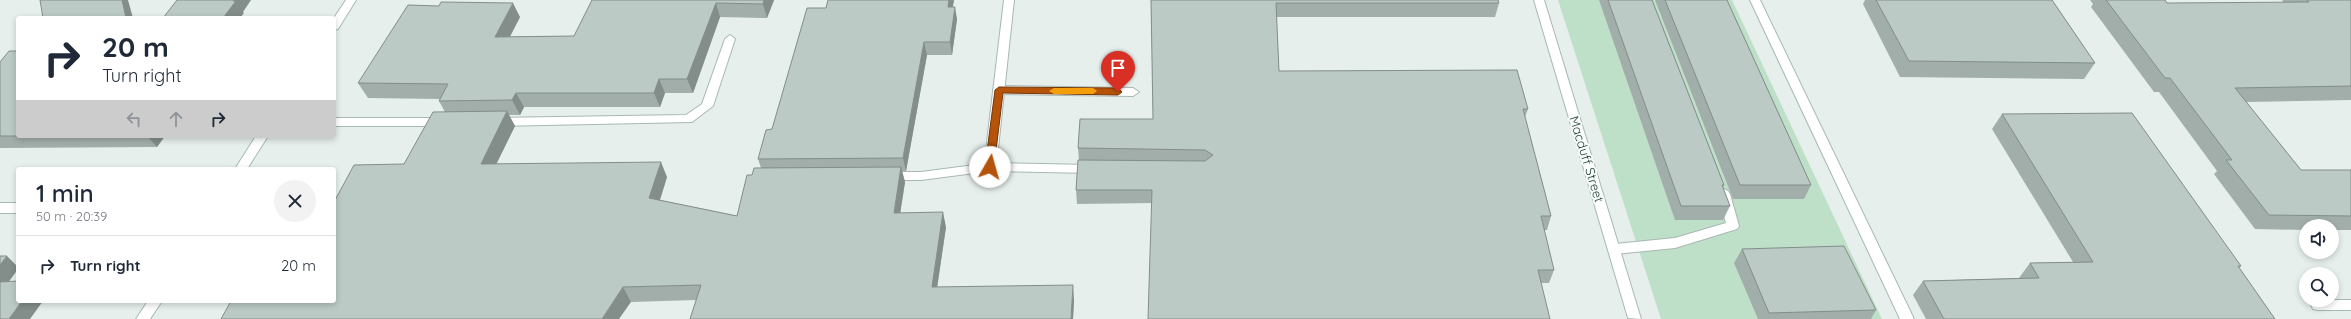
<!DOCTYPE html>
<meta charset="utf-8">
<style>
body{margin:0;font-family:Quicksand,sans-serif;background:#f2f2f3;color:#1f2937;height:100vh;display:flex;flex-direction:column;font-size:15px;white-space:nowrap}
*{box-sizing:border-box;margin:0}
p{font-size:13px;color:#747a83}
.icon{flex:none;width:22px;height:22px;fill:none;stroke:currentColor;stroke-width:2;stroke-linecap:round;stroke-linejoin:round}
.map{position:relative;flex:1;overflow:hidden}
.details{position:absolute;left:16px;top:167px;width:320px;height:136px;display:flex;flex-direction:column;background:#fff;border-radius:4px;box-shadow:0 2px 6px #0003}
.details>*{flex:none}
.top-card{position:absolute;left:16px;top:16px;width:320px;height:122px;border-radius:4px;box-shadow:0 2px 6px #0003;background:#fff;color:#1f2937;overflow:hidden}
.fabs{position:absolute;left:2299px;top:219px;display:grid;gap:8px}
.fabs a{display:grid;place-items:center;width:40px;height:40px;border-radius:50%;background:#fff;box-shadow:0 2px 6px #0003;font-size:20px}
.pin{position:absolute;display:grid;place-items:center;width:34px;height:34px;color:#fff;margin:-41px -17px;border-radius:50% 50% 50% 0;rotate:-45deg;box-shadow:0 0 4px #0007}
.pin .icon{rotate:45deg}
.me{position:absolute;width:44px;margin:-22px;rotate:7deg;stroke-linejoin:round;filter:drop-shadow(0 0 3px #0008)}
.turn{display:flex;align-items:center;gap:14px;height:84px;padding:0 20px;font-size:18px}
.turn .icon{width:52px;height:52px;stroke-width:2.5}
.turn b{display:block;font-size:28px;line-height:34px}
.lanes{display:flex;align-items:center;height:38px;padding:0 20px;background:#0003;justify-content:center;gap:20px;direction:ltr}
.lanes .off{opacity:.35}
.round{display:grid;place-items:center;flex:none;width:42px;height:42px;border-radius:21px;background:#f2f2f3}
.head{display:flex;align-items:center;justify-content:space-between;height:68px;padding:0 20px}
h1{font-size:24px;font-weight:600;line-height:30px}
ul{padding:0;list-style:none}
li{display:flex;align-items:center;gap:12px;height:60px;padding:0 20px;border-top:1px solid #e0e1e3}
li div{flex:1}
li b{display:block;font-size:15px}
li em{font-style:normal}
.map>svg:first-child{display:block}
</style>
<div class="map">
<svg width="2351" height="319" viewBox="0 0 2351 319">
<rect width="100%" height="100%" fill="#e6efeb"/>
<path fill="#bfe0c8" d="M1558,0H1732L1882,319H1661Z"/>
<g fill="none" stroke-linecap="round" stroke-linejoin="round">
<defs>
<path id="lane" d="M1750,0H1760L1914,319H1900Z
M730,35L735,39L713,106L692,122L497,126L491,122L497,118L686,115L702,104L725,39Z
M999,86L1133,88L1139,92L1133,96L999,94L993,90Z
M334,118H442L448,122L442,126H334Z
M990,163L1092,165L1098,169L1092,173L990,171L921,180H887L881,176L887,172H921Z
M1724,189L1728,191L1730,194L1739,226L1737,229L1675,248L1615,254L1610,253L1609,249L1610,245L1615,244L1675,238L1726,223L1718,194L1720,191Z
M2317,300H2351V310H2318L2313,309L2311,305L2313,301Z"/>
<path id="street" d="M1004,0H1014L996,167L990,171L984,167Z
M1534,0H1544L1641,319L1628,318Z
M0,203H18V213H0Z"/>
<path id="secondary" d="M346,0H356L338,29L334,30V18Z
M256,136H268L247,169H235Z
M148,301H162L150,319H136Z"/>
</defs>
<use href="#lane" stroke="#a8b8b2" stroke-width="2"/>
<use href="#street" stroke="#a8b8b2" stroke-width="2"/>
<use href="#secondary" stroke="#a4bbb3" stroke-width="2"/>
<use href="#lane" fill="#fff" fill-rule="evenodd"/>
<use href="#street" fill="#fff" fill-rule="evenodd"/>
<use href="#secondary" fill="#fff" fill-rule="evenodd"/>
</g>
<path fill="#a1aea9" d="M592,0H774L767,18L720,17L693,93H665L660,107H524L520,115H509L515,126L496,164L667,177L660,200L737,216L752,175L761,168L758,159L772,129L826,8L828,0H954L953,7L957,19L952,55H927L906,171H902L905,182L900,213L946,227L937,287L1074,300L1073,319H690L696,300L631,302L404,164L445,112L439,101L441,99L368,98L358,83L520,17L510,37L574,36Z
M1151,0L1499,3L1495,17H1276L1279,71L1528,109L1525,117L1551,216L1547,230H1544L1554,270L1549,283H1542L1152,203L1077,204L1076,190L1079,160L1078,148L1153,119Z
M1599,0H1652L1724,185L1723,188L1730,206L1723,220H1675Z
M1655,0H1727L1811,185L1804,199H1733Z
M1865,0H2052L2095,63L2084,79L1900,77L1863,4Z
M2090,0H2165L2167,3H2284L2282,0H2351V100L2246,102L2301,170H2351V230H2332V226H2306V230L2255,229L2214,174L2217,171L2159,92H2154L2091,7L2093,4Z
M0,62L18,136H165L157,147L0,148Z
M2002,114L2241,266L2239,268L2275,319H1926L1913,295L1923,281L2019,278L2030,263L2073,262L1992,129Z
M1742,249L1876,310L1871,319H1758L1734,263Z"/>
<path fill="#838d89" d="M122,0H128L133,18H126Z
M234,0H251L243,12L244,13L240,18H223Z
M764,0H774L767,18L763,4Z
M949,0H954L950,19L948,7Z
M513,3L520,17L502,51L495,37Z
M716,3L720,17L693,93L687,79Z
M955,7L957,19L952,55L950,42Z
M924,42L927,55L906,171L903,158Z
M659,79L665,93L660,107L654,93Z
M516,93L524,107L520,115L512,100Z
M507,111L515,126L489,179L481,164Z
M147,136H165L157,147Z
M661,162L667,177L656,212L649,198Z
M901,167L905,182L898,228L894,213Z
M943,212L946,227L935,302L932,287Z
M7,256L18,267V269L0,294V265Z
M1073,285L1074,300L1073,319H1071Z
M623,287L631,302L619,319H602Z
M22,301H43L30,319H9Z"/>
<path fill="#bbcac4" stroke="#838d89" d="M40,0H122L126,18H43Z
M177,0H234L233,1H236L223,18H163Z
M592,0H764L763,4L716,3L687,79H659L654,93H516L512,100L439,101L448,84L358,83L408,5L439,6L441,2L513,3L495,37L574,36Z
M828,0H949L948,7H955L950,42H924L903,158L758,159L766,130L772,129L807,8H826Z
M1151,0H1498L1499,3H1276L1279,71L1517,70L1528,109H1523L1551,216H1541L1554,270H1538L1550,319H1148L1152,190H1076L1078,160L1205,161L1213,155L1205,150L1078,148L1080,119H1153Z
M1608,0H1652L1724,185H1722L1730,206H1681Z
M1665,0H1727L1811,185H1740Z
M1876,0H2052L2095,63L1909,61Z
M2106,0H2165L2167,3L2309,2L2307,0H2351V86L2235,88L2301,170H2351V216L2269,215L2226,160H2232L2170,78H2165Z
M9,51H18V136H0V62Z
M507,111L481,164L661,162L649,198L737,216L747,175H752L754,168L901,167L894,213L943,212L932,287L1073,285L1071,319H690L701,285L623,287L602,319H221L231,301H334V202L354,165L404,164L433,112Z
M2132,113L2241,266H2238L2275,319H1944L1923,281L2039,278L2030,263L2093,262L2002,114Z
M1844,246L1876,310L1769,313L1742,249Z
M0,256H7L0,265Z
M18,281V301H22L9,319H0V282Z"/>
<path fill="#b45309" stroke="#753606" d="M999,87L1118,88L1122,92L1118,95L1003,93L994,167L990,170L985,167L995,90Z"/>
<path fill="#f59e0b" d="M1054,88H1093L1097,91L1093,94H1054L1049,91Z"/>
<g text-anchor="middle" stroke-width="4" stroke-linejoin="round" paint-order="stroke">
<g font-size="13" fill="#24423a" stroke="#f7fbf9">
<text transform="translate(1587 159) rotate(73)" y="5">Macduff Street</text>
</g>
</g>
</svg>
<div class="fabs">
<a><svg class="icon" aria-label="sound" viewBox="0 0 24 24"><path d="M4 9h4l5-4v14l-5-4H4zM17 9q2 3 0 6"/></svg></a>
<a><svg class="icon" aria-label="search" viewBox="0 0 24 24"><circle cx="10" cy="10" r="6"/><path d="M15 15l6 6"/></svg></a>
</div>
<div class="pin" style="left:1118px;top:92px;background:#d93025"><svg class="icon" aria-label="arrive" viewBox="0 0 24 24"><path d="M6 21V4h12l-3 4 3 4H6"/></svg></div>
<svg class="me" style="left:990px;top:167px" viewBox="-20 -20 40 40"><circle r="19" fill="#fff"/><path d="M0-13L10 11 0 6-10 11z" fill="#b45309"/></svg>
<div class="top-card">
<div class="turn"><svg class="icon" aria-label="right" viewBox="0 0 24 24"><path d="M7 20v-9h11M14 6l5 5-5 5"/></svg><div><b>20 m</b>Turn right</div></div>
<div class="lanes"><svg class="icon off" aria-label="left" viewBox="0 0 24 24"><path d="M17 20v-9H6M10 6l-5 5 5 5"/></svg><svg class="icon off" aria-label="ahead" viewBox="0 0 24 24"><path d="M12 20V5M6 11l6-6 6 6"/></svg><svg class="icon" aria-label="right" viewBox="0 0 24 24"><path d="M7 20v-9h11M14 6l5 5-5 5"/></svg></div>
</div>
<section class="details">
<div class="head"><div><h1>1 min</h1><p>50 m · 20:39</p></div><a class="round"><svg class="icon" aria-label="close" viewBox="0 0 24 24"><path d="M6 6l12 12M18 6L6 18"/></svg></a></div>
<ul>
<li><svg class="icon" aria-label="right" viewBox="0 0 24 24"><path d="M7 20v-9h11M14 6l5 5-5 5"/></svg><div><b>Turn right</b></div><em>20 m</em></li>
</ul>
</section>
</div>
